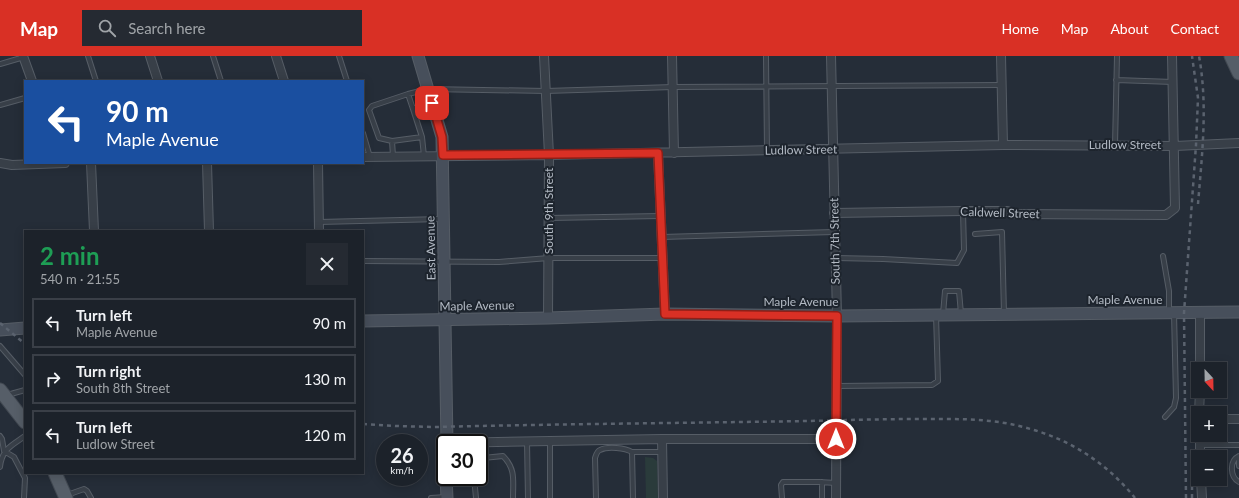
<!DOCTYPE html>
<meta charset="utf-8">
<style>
body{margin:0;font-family:Lato,sans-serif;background:#252a32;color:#f1f3f6;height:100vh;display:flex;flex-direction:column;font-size:15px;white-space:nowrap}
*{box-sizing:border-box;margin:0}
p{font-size:13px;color:#a0a4a8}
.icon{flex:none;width:22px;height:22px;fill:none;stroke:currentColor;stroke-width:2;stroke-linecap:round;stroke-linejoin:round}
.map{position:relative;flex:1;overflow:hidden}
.drawer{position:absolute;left:24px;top:174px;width:340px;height:244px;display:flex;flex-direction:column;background:#1c222a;border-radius:0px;box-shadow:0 2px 10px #0003,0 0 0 1px #3a3f47}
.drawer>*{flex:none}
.top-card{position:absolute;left:24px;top:24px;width:340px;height:84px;border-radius:0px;box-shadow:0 2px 10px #0003,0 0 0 1px #3a3f47;background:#1a4fa0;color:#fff;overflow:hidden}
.needle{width:26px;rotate:158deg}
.tools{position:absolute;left:1191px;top:306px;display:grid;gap:8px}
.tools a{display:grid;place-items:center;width:36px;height:36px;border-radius:0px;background:#1c222a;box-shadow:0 2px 10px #0003,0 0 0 1px #3a3f47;font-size:20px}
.speed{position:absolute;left:376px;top:378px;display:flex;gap:8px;font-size:20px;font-weight:700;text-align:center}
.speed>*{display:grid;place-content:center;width:52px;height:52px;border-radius:50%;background:#1c222a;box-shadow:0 2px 10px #0003,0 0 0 1px #3a3f47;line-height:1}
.speed small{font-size:10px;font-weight:400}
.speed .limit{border:2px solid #111;border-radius:6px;background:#fff;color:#111}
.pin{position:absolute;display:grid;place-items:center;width:34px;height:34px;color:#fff;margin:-17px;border-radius:8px;box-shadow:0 2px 6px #0006}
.me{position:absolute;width:44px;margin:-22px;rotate:0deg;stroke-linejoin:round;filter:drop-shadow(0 0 3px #0008)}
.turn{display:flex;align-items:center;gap:14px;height:84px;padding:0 16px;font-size:18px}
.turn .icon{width:52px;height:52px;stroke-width:2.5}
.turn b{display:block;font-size:28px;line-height:34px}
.round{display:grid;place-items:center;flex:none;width:42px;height:42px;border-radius:0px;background:#252a32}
.summary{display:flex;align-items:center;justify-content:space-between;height:68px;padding:0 16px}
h1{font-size:24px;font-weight:700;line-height:30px;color:#1e9e55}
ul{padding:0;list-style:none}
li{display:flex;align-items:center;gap:12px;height:50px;margin:0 8px 6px;padding:0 8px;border:2px solid #3a3f47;border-radius:0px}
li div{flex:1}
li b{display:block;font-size:15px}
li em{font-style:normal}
header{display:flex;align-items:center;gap:24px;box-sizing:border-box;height:56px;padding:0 20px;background:#d93025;color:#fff}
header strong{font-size:19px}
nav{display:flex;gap:22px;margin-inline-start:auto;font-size:14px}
.search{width:280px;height:36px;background:#252a32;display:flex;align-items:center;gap:10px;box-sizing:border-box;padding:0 14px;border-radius:0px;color:#a0a4a8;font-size:15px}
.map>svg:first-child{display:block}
</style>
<header>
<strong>Map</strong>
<div class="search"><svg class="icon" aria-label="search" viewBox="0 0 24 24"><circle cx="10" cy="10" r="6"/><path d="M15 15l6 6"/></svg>Search here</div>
<nav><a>Home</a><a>Map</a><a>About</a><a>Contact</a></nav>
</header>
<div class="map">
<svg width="1239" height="442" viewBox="0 0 1239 442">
<rect width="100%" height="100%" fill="#252d38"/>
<path fill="#2a3b3b" d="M645,401L653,402L657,405L658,442H646Z"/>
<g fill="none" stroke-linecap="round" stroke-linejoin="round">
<defs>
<path id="lane" d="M88,0L96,25
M213,0L221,25
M339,0L347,25
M766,0L767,95
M0,8L24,1
M1116,24L1173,26
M408,38L413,53
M0,49L25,42
M363,77L370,101
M422,81L413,53L431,47
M392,85L422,81L424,100
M1115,89L1117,0
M393,100L392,85L379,82L369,54L372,50L408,38L428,33L546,35L673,31L1001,29
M549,162L660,160
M319,166L442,163
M975,178L1002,176L1004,258
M662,181L834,176
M1163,200L1169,235V256
M836,202L883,203L957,207L964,194L963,155
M363,205L499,206L549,202H662
M943,258L945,235H959L961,258
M0,290L25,319
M837,330L932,329L938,325L936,259
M7,339L25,334
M1165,361L1174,351L1176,342L1174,257
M0,380L2,383L4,395L14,401L25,422L24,442
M527,386L528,442
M1200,389H1239
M1239,400C1229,405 1230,421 1239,426
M479,403L483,402L503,400C516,413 513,425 513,442
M1239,404V410
M0,411C2,393 11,390 25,380
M474,421L476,442
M67,439L84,433L87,435L91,442
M431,442L446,441
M550,442V385
M596,442L595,402C596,399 597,395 600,394C608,390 625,392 632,396
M633,442L632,396H662
M782,442L781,429L783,426H819L836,427
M822,442V426"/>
<path id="street" d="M23,0L32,25
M150,0L158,25
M276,0L284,25
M544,0L549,99L548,262
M672,0L674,97
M831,0L837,260L836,442
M1001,0L1003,89
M658,97L665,258
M363,101L549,99L1003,89L1175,90L1239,87
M0,107L12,109L65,107
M91,107L94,175
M207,107L209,175
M318,107L319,175
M834,157L963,155H1007L1015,158L1166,159L1175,152L1172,0
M1200,313V256
M1199,357L1200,335
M1220,363H1239
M1200,379V401
M662,383L663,442
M447,387L662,383H836
M1201,423L1202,442"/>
<path id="secondary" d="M418,0L442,81L447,387
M363,265L548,262L665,258L837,260L1239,256
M0,274L25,272
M446,421L447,442"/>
<path id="primary" d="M1231,0L1239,17
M0,334L25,366
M55,417L66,442"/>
</defs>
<use href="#lane" stroke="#565d66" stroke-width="6"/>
<use href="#street" stroke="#565d66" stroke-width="10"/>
<use href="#secondary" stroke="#565d66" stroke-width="13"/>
<use href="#primary" stroke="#414851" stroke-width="15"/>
<use href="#lane" stroke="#383f48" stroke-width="4"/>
<use href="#street" stroke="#383f48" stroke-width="8"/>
<use href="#secondary" stroke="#474f5b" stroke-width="11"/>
<use href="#primary" stroke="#565e68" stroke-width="13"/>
<path stroke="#5b636f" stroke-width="2.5" stroke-dasharray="4 4" stroke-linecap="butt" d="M1198,148C1202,99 1208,49 1199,0
M0,267L25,288
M363,368L397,370L434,371C559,368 684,367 809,365C847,364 884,363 922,363C956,363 990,362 1023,371C1068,382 1106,406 1135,442
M1186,442L1184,257L1196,89L1198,42L1192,0
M1192,442V402"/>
</g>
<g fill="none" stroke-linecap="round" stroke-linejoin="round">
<defs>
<path id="route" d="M432,47L442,81L443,99L658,97L665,258L837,260L836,383"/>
</defs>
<use href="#route" stroke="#8d1f18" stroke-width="10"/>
<use href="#route" stroke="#d93025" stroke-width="7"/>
</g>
<g text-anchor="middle" stroke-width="4" stroke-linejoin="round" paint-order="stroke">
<g font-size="12" fill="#b3bac4" stroke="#1d242d">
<text x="1125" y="93">Ludlow Street</text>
<text transform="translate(801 94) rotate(-1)" y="4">Ludlow Street</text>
<text transform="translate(549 155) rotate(-90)" y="4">South 9th Street</text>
<text transform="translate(1000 157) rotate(2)" y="4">Caldwell Street</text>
<text transform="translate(835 185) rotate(-91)" y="4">South 7th Street</text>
<text transform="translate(431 192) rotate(-91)" y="4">East Avenue</text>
<text x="1125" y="248">Maple Avenue</text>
<text x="801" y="250">Maple Avenue</text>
<text transform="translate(477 250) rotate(-1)" y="4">Maple Avenue</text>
</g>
</g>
</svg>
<div class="tools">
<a><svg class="needle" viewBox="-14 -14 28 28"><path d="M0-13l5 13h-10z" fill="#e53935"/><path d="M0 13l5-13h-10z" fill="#a0a4a8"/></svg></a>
<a>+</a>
<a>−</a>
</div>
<div class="speed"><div>26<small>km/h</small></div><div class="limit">30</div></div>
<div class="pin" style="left:432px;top:47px;background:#d93025"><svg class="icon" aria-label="arrive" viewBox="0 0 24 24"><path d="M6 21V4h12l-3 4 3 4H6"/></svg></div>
<svg class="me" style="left:836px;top:383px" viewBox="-20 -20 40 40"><circle r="17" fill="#d93025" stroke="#fff" stroke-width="3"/><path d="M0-11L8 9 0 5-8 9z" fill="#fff"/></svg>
<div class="top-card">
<div class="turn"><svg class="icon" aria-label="left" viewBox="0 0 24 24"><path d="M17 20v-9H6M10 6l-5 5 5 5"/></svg><div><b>90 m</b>Maple Avenue</div></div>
</div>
<section class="drawer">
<div class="summary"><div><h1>2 min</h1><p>540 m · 21:55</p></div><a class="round"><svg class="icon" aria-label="close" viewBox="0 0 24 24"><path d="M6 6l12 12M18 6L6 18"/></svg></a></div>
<ul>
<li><svg class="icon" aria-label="left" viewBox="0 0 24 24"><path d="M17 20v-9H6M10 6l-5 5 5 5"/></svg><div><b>Turn left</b><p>Maple Avenue</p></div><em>90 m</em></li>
<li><svg class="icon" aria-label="right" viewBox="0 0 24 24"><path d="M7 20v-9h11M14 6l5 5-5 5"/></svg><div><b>Turn right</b><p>South 8th Street</p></div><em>130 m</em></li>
<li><svg class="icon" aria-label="left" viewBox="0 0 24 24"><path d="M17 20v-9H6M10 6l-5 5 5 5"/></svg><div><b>Turn left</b><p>Ludlow Street</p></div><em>120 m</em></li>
</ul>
</section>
</div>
